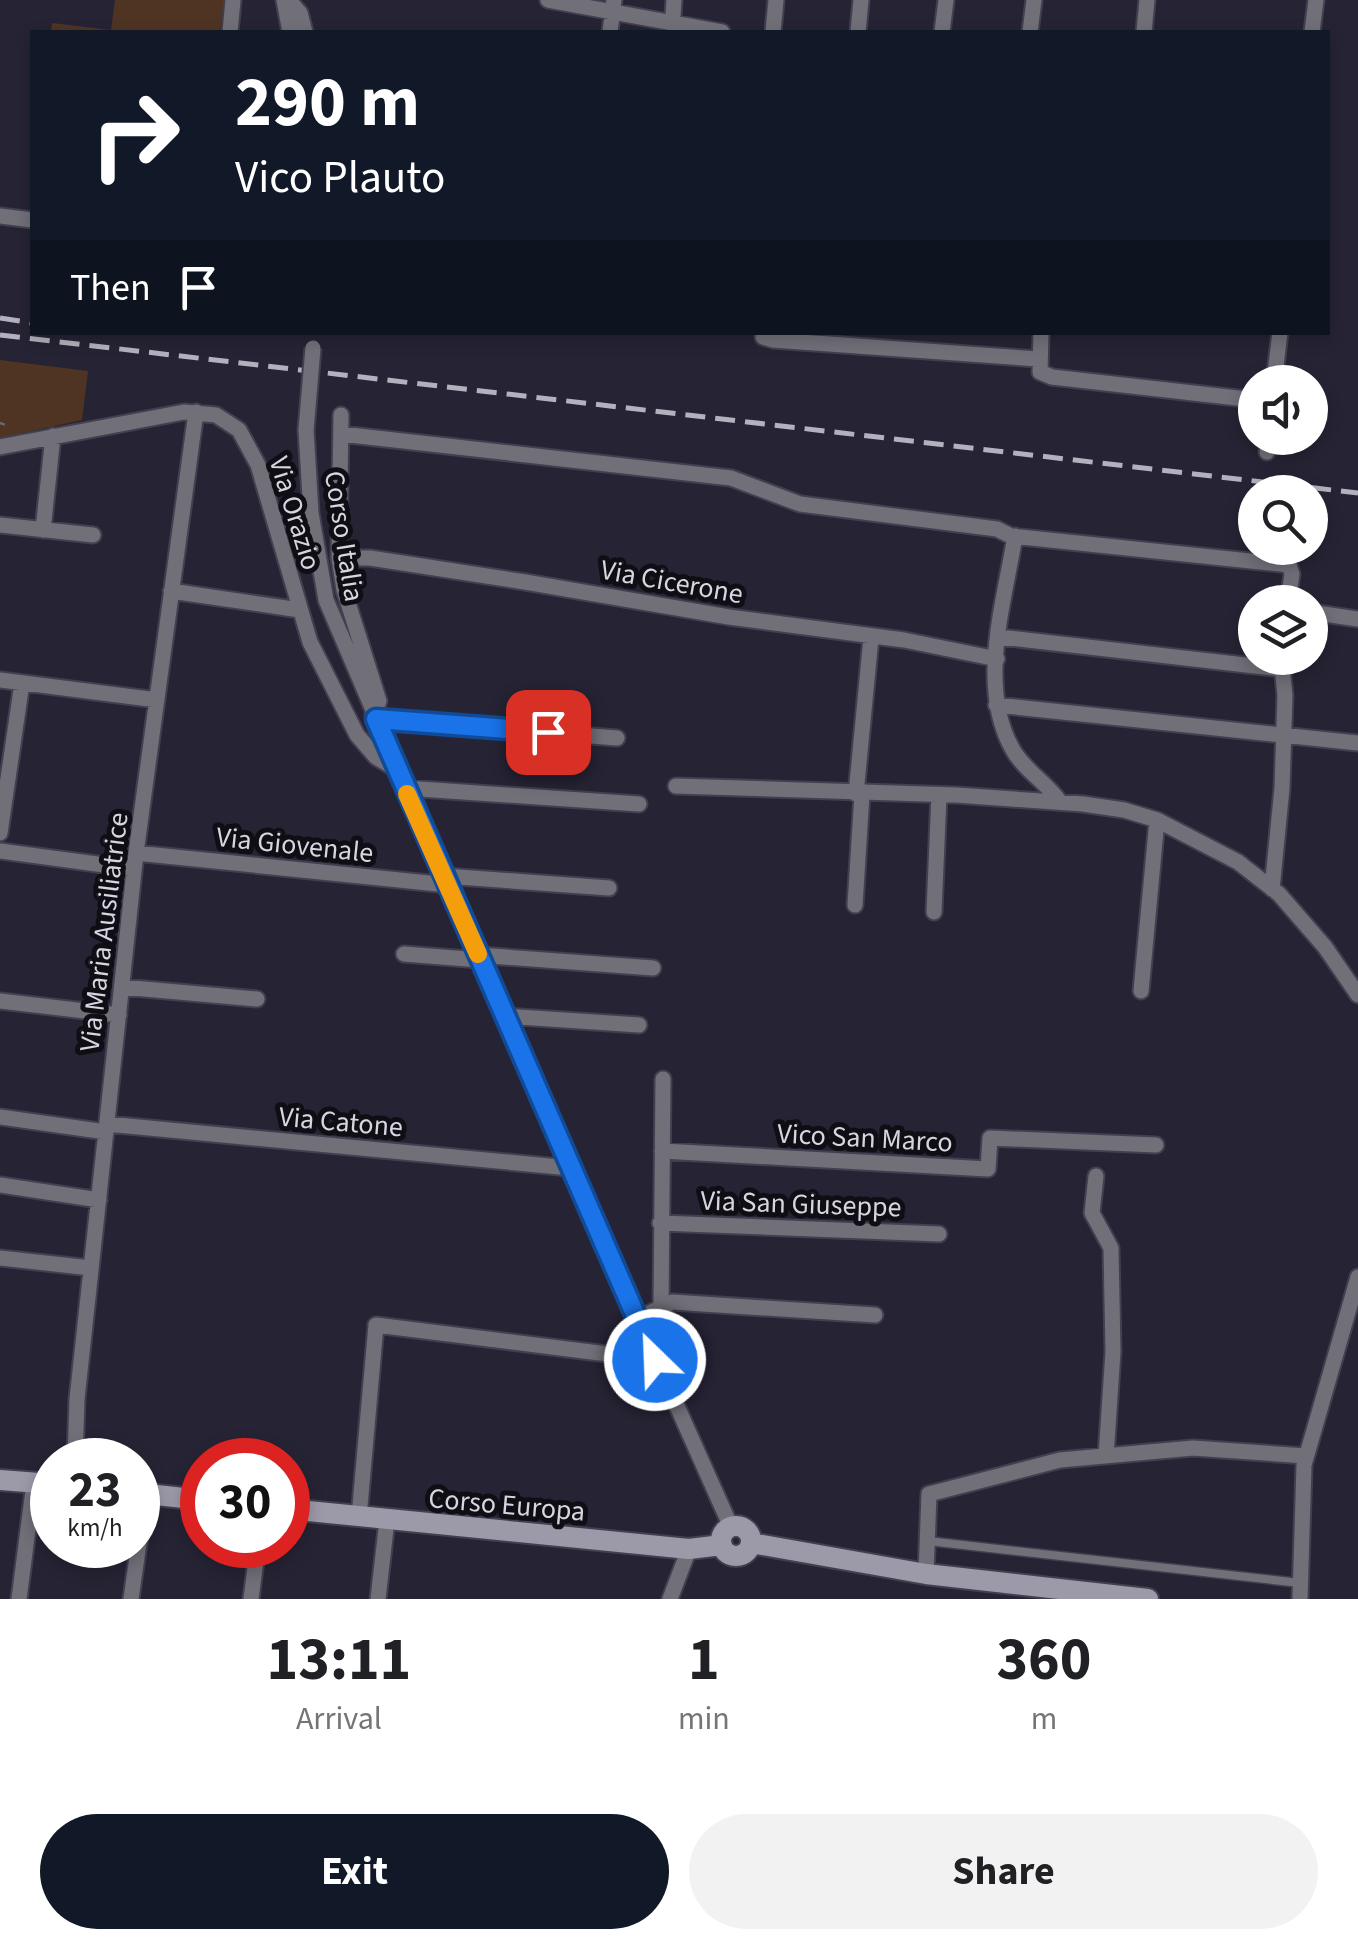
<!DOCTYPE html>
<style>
body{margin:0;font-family:"Source Sans 3",sans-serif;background:#f2f2f2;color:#202124;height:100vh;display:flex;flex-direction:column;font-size:38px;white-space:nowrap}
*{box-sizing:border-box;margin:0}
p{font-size:32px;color:#757577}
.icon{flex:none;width:55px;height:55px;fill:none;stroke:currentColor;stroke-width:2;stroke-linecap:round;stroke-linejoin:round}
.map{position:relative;height:1599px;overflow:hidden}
.drawer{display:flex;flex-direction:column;background:#fff;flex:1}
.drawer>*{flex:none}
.hud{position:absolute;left:30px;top:30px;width:1300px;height:305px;border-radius:0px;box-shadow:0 5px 15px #0003;background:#111827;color:#fff;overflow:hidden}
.fabs{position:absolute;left:1238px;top:365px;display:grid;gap:20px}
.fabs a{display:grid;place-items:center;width:90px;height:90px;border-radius:50%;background:#fff;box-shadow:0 5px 15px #0003;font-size:50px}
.speed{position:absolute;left:30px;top:1438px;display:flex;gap:20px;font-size:50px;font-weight:700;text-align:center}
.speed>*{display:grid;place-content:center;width:130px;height:130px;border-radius:50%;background:#fff;box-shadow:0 5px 15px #0003;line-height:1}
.speed small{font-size:25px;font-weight:400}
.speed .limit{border:15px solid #d22;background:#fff;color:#111}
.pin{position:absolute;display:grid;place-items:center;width:85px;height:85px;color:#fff;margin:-42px;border-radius:20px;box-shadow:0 5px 15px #0006}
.me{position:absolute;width:110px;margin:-55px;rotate:336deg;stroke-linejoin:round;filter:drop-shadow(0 0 8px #0008)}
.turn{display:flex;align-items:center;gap:35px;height:210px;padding:0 40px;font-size:45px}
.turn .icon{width:130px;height:130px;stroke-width:2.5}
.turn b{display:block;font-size:70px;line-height:85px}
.then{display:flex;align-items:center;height:95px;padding:0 40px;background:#0003;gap:20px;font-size:38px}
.eta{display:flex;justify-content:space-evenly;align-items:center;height:170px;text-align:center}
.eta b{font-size:60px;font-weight:700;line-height:70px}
.cta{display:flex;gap:20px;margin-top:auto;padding:20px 40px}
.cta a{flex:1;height:115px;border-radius:60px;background:#111827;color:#fff;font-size:40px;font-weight:700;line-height:115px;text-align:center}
.cta a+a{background:#f2f2f2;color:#202124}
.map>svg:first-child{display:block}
</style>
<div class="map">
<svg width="1358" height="1599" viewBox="0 0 1358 1599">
<rect width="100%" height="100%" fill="#262334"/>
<path fill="#4f3423" d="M115,0H224L220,32H51L52,23L111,30Z
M0,360L88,371L82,420L0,438Z"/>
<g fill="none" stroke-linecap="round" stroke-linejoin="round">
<defs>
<path id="lane" d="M928,1541L1300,1583"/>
<path id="street" d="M284,0L290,32
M289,0L300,13L305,32
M548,0L722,32
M672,31L674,0
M230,32L233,0
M610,32L614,0
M773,32L776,0
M858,32L861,0
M942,32L946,0
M1030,32L1034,0
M1144,32L1147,0
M1312,32L1316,0
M0,216L32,220
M764,332L763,337L773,340L1038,359
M1041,332L1040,372L1052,377L1255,400
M1274,382L1280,332
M341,415L339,558L344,590L379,701L373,714
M306,430L311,513L326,600L531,1079L731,1527
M341,434L731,478L800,504L997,529L1011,536L1289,565L1292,574L1288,602
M0,447L184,412L216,415L239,430L258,465L310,642L357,735L376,757L396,769
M1267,452L1268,438
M0,525L93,535
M43,530L53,436
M1015,536C1004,604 977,687 1013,750C1025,771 1047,783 1060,802
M339,558H370L525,582L729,617L904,640L997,659
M171,591L300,610
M1310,612L1358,619
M1000,637L1281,669
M0,680L157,700
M996,705L1358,743
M375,719L617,738
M676,786L956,795L1083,804L1124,810L1157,820L1238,862L1279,894L1325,947L1358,995
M405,788L639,804
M856,794L871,638
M0,833L22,683
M0,851L134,869
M136,853L448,885
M445,876L609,888
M1272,889L1282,788L1285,695L1281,658
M855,905L862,794
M934,912L939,795
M404,954L480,960
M478,955L653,968
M122,987L257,999
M1141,991L1157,820
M0,1001L119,1015
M504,1016L639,1025
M0,1117L106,1132
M107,1124L570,1168
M662,1151L988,1169L990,1138L1156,1145
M1096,1176L1092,1213L1111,1248L1113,1352L1106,1456
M0,1185L99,1200
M660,1223L939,1234
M0,1258L91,1268
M661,1307L663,1079
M637,1319L672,1302L875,1315
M75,1460L77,1399L136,853L196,412
M359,1517L376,1325L655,1360
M926,1574L929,1494L1060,1460L1193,1448L1306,1456
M19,1599L34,1483
M131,1599L146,1494
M251,1599L258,1545
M378,1599L387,1520
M670,1599L689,1549
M1300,1599L1304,1465L1358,1277"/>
<path id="secondary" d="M0,1480L52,1484
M138,1493L202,1500
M288,1509L689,1549L722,1545
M721 1541a15 15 0 1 1 30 0a15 15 0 1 1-30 0Z
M751,1543L926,1574L1148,1599"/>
</defs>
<use href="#lane" stroke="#423f50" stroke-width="11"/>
<use href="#street" stroke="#423f50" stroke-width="19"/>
<use href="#secondary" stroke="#423f50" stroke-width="24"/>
<path stroke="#6b6978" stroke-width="2.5" stroke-dasharray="5 8" stroke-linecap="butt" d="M0,423L6,425"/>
<use href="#lane" stroke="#717079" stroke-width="8"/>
<use href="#street" stroke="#717079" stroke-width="15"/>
<use href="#secondary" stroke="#9c9aa9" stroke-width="20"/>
<path stroke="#b2b1bd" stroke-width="5" stroke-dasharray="20 10" stroke-linecap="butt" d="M0,318L32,323
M0,335L1358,493"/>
<defs>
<path id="street-bridge" d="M306,430L313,348"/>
</defs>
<use href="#street-bridge" stroke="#423f50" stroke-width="19" stroke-linecap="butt"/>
<use href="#street-bridge" stroke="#717079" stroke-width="15"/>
</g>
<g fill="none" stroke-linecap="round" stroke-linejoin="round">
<defs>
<path id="route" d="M548,732L376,719L655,1360"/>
</defs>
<use href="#route" stroke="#114b97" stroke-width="25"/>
<use href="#route" stroke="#1a73e8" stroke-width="18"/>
<path stroke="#f59e0b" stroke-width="18" d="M407,794L478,954"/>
</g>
<g text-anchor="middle" stroke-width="10" stroke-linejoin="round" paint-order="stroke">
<g font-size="28" fill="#d6d5e0" stroke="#0f0e15">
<text transform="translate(296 513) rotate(73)" y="10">Via Orazio</text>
<text transform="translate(345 536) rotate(81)" y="10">Corso Italia</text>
<text transform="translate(672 581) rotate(10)" y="10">Via Cicerone</text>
<text transform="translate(295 844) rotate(6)" y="10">Via Giovenale</text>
<text transform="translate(103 932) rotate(-83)" y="10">Via Maria Ausiliatrice</text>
<text transform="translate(341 1121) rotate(5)" y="10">Via Catone</text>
<text transform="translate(865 1137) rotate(3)" y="10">Vico San Marco</text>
<text transform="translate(801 1203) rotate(2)" y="10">Via San Giuseppe</text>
<text transform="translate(507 1504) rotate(5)" y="10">Corso Europa</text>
</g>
</g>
</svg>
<div class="fabs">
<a><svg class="icon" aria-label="sound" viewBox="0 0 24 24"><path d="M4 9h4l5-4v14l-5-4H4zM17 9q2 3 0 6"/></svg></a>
<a><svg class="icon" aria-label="search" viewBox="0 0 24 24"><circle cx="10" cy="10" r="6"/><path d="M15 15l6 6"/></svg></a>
<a><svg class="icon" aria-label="layers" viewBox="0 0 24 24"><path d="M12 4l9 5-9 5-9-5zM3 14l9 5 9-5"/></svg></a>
</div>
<div class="speed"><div>23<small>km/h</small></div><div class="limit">30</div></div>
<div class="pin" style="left:548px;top:732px;background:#d93025"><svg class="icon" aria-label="arrive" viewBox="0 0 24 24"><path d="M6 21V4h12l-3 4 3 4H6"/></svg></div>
<svg class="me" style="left:655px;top:1360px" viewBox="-20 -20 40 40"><circle r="17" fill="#1a73e8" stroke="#fff" stroke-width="3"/><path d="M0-11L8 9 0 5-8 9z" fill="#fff"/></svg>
<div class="hud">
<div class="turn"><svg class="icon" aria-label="right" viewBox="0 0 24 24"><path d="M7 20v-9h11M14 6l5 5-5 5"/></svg><div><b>290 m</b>Vico Plauto</div></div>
<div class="then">Then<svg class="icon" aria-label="arrive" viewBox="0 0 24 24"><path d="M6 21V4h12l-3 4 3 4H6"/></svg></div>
</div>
</div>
<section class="drawer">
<div class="eta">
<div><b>13:11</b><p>Arrival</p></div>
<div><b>1</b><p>min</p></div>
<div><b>360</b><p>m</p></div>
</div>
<div class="cta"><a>Exit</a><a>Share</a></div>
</section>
